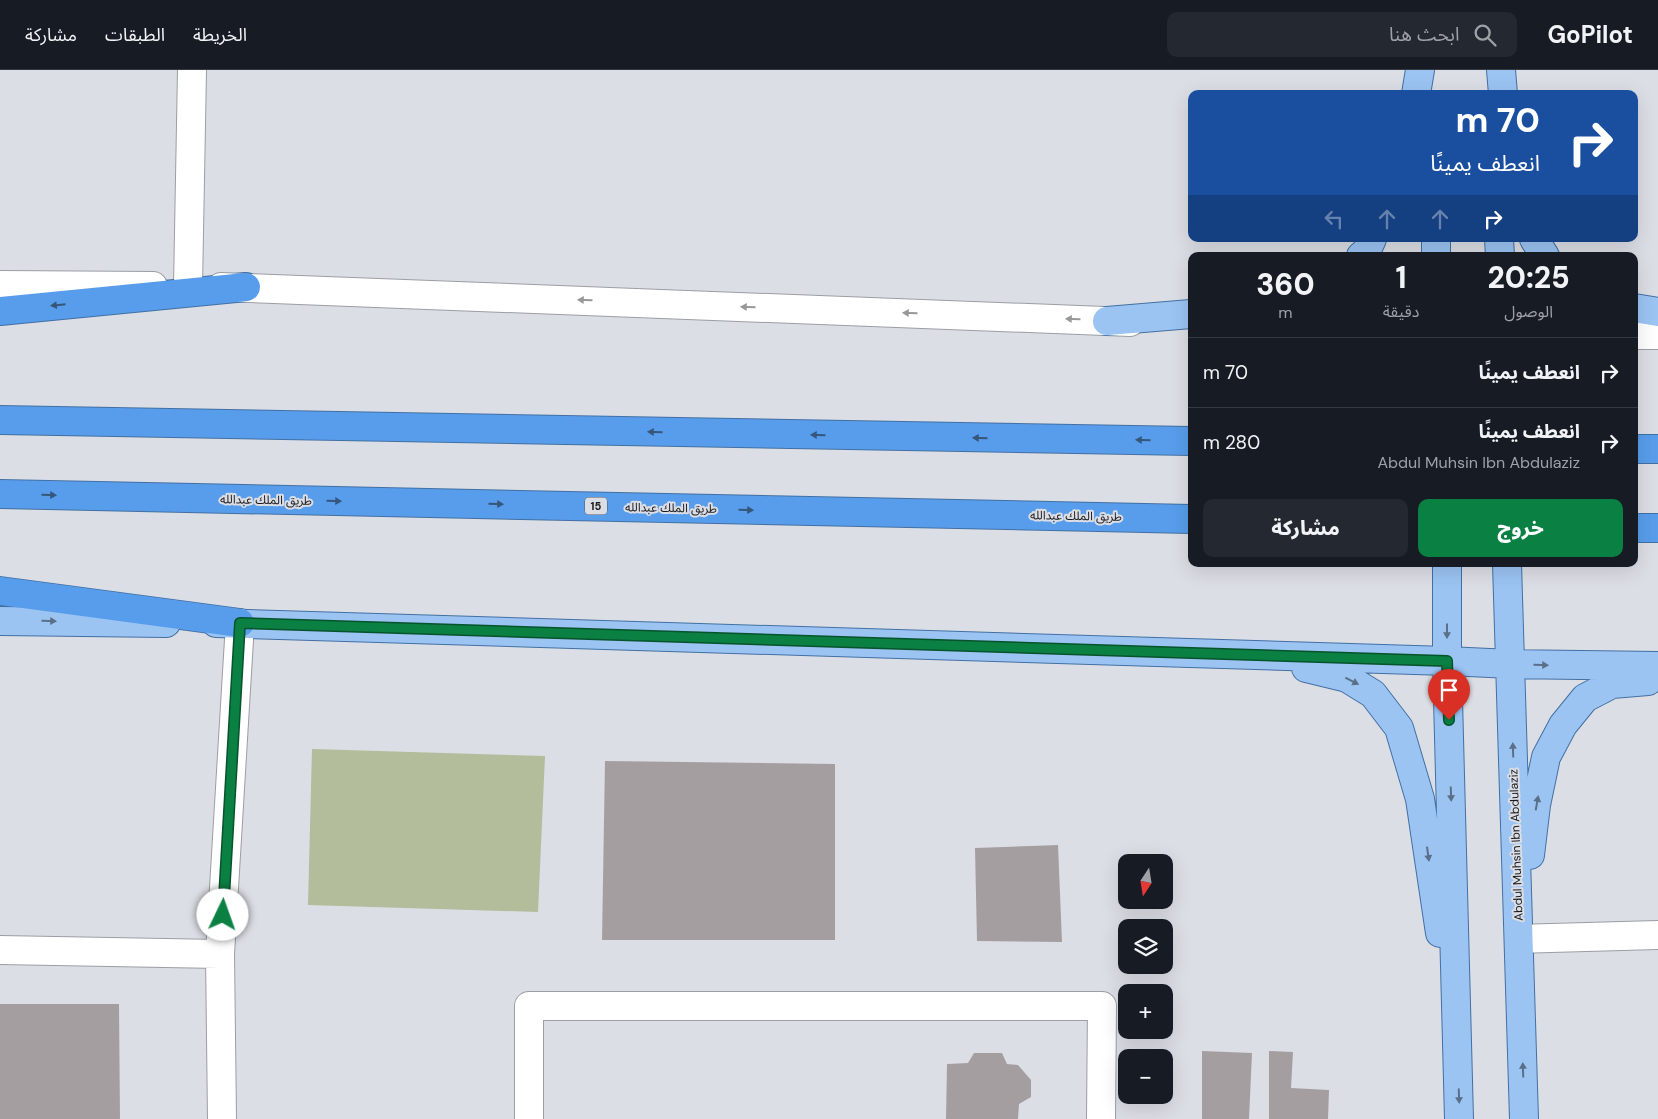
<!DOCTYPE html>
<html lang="ar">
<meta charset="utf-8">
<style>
body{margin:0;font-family:"DM Sans","Noto Sans Arabic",sans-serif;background:#242831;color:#f1f3f6;direction:rtl;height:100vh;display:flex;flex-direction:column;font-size:19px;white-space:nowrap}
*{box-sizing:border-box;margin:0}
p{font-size:16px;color:#9ea1a6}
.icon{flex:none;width:28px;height:28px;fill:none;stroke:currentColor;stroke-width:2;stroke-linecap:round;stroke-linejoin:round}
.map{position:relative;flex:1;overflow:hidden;direction:ltr}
.sheet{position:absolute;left:1188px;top:182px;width:450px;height:315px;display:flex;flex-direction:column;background:#171b24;border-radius:10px;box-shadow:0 5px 20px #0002;direction:rtl}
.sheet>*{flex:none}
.hud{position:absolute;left:1188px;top:20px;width:450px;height:152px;border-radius:10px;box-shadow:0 5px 20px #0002;direction:rtl;background:#1a4fa0;color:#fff;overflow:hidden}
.needle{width:32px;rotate:192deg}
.tools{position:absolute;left:1118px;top:784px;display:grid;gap:10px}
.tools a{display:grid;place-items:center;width:55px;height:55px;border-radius:10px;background:#171b24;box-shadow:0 5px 20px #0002;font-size:25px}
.pin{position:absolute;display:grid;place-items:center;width:42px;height:42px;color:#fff;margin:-51px -21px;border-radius:50% 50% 50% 0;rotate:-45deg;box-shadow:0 0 5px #0007}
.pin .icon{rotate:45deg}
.me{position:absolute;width:55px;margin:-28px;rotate:3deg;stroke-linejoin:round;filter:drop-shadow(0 0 4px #0008)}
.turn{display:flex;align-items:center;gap:18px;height:105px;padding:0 15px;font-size:22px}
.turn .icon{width:65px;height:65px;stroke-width:2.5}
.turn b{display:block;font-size:35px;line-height:42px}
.lanes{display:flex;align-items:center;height:48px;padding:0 15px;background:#0003;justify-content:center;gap:25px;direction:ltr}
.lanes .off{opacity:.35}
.eta{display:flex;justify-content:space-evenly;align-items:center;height:85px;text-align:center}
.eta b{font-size:30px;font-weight:800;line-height:35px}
.cta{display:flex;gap:10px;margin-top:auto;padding:10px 15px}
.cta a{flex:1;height:58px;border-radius:10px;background:#0b8043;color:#fff;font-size:20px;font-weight:800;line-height:58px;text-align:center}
.cta a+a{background:#242831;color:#f1f3f6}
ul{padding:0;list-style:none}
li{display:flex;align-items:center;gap:15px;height:70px;padding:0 15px;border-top:1px solid #363941}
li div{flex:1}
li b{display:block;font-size:19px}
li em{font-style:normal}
header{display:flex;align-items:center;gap:30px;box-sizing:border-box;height:70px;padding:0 25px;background:#171b24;border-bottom:1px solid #363941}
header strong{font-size:24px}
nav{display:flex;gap:28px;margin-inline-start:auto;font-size:18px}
.search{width:350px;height:45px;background:#242831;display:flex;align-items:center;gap:12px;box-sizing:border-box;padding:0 18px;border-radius:10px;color:#9ea1a6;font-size:19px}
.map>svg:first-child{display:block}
</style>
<header>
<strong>GoPilot</strong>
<div class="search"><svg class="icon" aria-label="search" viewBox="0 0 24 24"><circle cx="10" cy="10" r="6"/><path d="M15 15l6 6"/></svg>ابحث هنا</div>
<nav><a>الخريطة</a><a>الطبقات</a><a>مشاركة</a></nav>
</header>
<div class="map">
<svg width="1658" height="1049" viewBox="0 0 1658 1049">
<rect width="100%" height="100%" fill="#dcdee5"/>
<path fill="#b3bc9b" d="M312,679L545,686L538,842L308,835Z"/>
<path fill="#a59ea1" d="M605,691L835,694V870H602Z
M1058,775L1062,872L977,871L975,778Z
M0,934H119L120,1049H0Z
M1202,981L1252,983L1249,1049H1202Z
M1269,981L1293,982L1291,1018L1329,1020L1328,1049H1269Z
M974,983H1002L1007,994L1018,995L1031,1010V1027L1019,1034L1018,1049H946L947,994L968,993Z"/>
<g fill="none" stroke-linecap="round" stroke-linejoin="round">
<defs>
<path id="minor" d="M0,215L153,216
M188,217L192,0
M221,217L1130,252
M1634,265H1658
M1519,869L1658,865
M0,880L220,884
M222,1049L220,884L240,553
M529,1049V936H1102L1101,1049"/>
<path id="major" d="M1501,0L1503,24
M1416,24L1420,0
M1436,169V186
M1499,169L1500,186
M1534,169L1545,186
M1361,186L1366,182L1372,169
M1634,238L1658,242
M1107,251L1191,244
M1447,494V591L1459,1049
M1507,494L1524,1049
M0,551L166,553
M216,553L1447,591L1511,594L1658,596
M1306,598L1347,608L1373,624L1399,658L1420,729L1440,863
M1530,785L1536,735L1546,687L1563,655L1585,628L1612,614L1648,611"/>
<path id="highway" d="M0,241L246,217
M0,350L1191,371
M1634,379H1658
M0,424L1191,449
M1634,458H1658
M0,521L240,553"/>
</defs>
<use href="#minor" stroke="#9b9ea4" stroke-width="30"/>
<use href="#major" stroke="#4270a3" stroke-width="30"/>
<use href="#highway" stroke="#4270a3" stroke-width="30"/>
<use href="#minor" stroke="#fff" stroke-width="28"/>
<use href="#major" stroke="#9bc4f3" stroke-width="28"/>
<use href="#highway" stroke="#589deb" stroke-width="28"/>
</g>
<defs><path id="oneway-solid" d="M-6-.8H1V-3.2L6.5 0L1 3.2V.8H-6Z" transform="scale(1.25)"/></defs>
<g fill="#98989a">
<use href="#oneway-solid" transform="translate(585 230) rotate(-178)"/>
<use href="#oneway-solid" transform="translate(748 237) rotate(-178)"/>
<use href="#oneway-solid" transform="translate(910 243) rotate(-178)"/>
<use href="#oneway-solid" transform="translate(1073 249) rotate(-178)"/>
</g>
<g fill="#36567a">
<use href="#oneway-solid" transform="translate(58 235) rotate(174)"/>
<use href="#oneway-solid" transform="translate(655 362) rotate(-179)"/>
<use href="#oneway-solid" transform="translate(818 365) rotate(-179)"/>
<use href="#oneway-solid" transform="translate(980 368) rotate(-179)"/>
<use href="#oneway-solid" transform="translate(1143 370) rotate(-179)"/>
<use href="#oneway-solid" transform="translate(49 425) rotate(1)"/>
<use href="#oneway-solid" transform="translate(334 431) rotate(1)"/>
<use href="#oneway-solid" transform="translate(496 434) rotate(1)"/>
<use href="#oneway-solid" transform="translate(746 440) rotate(1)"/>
</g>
<g fill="#5a7088">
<use href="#oneway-solid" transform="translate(49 551) rotate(1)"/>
<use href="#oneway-solid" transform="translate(1447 561) rotate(90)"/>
<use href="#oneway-solid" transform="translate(1541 595) rotate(1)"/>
<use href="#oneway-solid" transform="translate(1352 611) rotate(27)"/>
<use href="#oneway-solid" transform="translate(1513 680) rotate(-92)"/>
<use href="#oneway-solid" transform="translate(1451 724) rotate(88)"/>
<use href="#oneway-solid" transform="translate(1537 733) rotate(-80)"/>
<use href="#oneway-solid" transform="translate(1428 784) rotate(82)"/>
<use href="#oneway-solid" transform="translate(1523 1000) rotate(-92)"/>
<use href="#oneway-solid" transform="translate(1459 1026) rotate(88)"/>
</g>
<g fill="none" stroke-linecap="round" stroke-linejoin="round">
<defs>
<path id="route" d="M223,845L240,553L1447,591L1449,650"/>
</defs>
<use href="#route" stroke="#07532c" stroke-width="12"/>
<use href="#route" stroke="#0b8043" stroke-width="9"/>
</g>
<g text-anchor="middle" stroke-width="4" stroke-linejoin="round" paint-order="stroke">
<rect fill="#dcdee5" stroke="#54565a" stroke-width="1" x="585" y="427.5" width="22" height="17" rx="4"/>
<g font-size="11" font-weight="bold" fill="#1a1b1e">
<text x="596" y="440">15</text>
</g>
<g font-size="12" fill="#1a1b1e" stroke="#dcdee5">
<text transform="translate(266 430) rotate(1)" y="4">طريق الملك عبدالله</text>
<text transform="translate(671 438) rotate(1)" y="4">طريق الملك عبدالله</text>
<text transform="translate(1076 446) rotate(1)" y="4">طريق الملك عبدالله</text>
<text transform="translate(1516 775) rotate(-92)" y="4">Abdul Muhsin Ibn Abdulaziz</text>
</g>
</g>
</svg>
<div class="tools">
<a><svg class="needle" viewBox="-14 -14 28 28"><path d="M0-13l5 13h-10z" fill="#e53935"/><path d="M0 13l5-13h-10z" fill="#9ea1a6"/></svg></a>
<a><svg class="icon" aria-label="layers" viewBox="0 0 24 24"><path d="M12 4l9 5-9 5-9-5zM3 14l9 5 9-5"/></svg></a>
<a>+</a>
<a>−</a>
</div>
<div class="pin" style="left:1449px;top:650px;background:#d93025"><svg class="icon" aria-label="arrive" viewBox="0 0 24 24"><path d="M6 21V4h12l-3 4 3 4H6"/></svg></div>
<svg class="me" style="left:223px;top:845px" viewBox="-20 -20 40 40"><circle r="19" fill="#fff"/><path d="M0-13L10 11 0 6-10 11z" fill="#0b8043"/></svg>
<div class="hud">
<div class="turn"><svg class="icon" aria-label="right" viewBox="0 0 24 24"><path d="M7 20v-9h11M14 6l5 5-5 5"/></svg><div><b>70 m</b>انعطف يمينًا</div></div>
<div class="lanes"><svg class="icon off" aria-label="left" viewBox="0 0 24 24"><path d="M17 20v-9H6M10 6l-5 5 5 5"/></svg><svg class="icon off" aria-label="ahead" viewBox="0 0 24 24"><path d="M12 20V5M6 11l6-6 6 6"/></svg><svg class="icon off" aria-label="ahead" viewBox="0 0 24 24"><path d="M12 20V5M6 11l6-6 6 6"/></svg><svg class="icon" aria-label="right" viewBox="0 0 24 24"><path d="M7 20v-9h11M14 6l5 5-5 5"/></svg></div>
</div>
<section class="sheet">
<div class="eta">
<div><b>20:25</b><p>الوصول</p></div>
<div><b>1</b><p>دقيقة</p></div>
<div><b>360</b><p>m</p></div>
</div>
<ul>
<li><svg class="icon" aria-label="right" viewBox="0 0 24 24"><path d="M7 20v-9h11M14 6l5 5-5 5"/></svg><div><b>انعطف يمينًا</b></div><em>70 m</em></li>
<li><svg class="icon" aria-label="right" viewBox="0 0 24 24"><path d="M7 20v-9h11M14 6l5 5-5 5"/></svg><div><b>انعطف يمينًا</b><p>Abdul Muhsin Ibn Abdulaziz</p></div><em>280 m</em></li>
</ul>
<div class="cta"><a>خروج</a><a>مشاركة</a></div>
</section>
</div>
